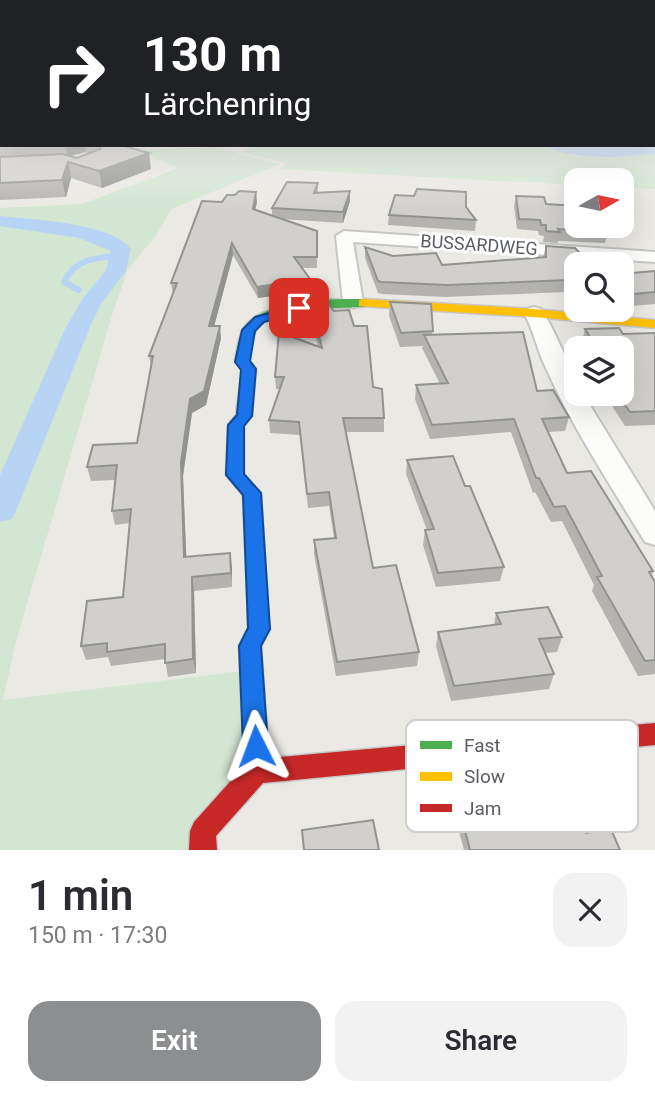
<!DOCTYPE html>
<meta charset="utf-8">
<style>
body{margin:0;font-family:Roboto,sans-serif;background:#f2f2f3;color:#2b2b33;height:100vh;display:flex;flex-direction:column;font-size:26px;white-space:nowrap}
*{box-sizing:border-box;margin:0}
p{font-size:23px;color:#7c7c81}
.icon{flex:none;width:38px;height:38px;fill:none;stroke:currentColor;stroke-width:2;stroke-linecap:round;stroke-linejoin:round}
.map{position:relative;height:850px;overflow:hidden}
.drawer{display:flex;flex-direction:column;background:#fff;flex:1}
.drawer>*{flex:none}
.banner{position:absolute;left:0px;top:0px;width:656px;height:147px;box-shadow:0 7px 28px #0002;background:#202124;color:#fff;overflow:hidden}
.needle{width:46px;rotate:81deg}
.tools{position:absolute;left:564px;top:168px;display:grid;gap:14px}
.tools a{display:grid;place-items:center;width:70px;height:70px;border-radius:14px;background:#fff;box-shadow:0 7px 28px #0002;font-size:35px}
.pin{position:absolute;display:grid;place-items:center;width:60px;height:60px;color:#fff;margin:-30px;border-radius:14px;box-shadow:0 4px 10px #0006}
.me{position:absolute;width:77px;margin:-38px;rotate:357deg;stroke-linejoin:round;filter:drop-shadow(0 0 5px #0008)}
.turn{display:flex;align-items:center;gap:24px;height:147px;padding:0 28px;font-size:32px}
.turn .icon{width:91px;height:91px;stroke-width:2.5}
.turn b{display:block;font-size:49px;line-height:60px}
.round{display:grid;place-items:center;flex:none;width:74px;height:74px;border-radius:21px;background:#f2f2f3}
.summary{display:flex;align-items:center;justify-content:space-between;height:119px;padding:0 28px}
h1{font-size:42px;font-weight:600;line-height:52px}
.primary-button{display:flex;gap:14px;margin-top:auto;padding:14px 28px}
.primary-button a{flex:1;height:80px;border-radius:21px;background:#8c8e90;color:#fff;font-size:28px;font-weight:600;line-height:80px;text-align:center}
.primary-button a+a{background:#f2f2f3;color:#2b2b33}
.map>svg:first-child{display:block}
</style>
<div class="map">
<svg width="655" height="850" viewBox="0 0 655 850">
<rect width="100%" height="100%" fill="#eae9e4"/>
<path fill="#d2e6d1" d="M256,145H542L577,157L655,154V189L621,187V180H576V185L279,169L287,163L240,152Z
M213,147L280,164L171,209L157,234L128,269L112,315L16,641L3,700L252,670L257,771L203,850H0V208L82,204L179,168L151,156L113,158L102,152Z"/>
<path fill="#b8d4f5" d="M655,143V154C616,157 579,162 542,145Z"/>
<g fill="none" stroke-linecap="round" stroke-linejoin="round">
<path stroke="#b8d4f5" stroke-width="6" d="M79,290L64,282C75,259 96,257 120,256"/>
<path fill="#b8d4f5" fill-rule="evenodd" d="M0,216C32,220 111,222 131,249L126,271L101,304L90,327L16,511L11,519L0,522V475L66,327L83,298L106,270L111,251L79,238L0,226Z"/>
<defs>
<path id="street" d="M344,231L655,252V262L353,242L363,302L353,308L343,302L336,236Z
M534,307L541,309C552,325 576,376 576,394H583L655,511V545L645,542C611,486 572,427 546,368C537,350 534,331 524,313L527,309Z"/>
<path id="fast" d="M363,299L367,300V306C340,311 269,302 254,334C251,342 251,352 249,360L256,369L252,416L244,426V474L261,493L268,610L265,616L258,618L251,616L248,610L243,495L226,475L228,425L236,415L242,370L235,361C237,351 238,338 243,329C262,299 332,299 363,299Z"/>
<path id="slow" d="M363,299L534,309L655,320V328L534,317L359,306V300Z"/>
<path id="jam" d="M258,602L265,604L268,610L270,629L261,646L269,758L655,723V745L263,783L216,836L217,850H189L190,831L194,822L244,766L239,646L248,628V610L251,604Z"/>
</defs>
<use href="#street" stroke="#c6c6c5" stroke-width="4"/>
<use href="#fast" stroke="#c7c7c6" stroke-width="3"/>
<use href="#slow" stroke="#c7c7c6" stroke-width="3"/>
<use href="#jam" stroke="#c7c7c6" stroke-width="3"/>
<use href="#street" fill="#fcfcfb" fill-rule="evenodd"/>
<use href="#fast" fill="#4caf50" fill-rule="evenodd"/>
<use href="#slow" fill="#ffc107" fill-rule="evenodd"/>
<use href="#jam" fill="#c62828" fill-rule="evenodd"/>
</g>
<path fill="#b4b3b0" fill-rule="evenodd" d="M2,121V145H139L125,146L151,169L102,188L71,178L66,197L0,200V144ZM86,152L88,153L77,158L70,156Z
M318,183V193L350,191V201L343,223L281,219L317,231V268H302L313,295L306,296L305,291L258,298L233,255L214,326L221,338L206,405L192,413L183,476L186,557L230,553L232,587L194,591L196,673L168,677L165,659L111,666L108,657L86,660L81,646L123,597L130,523L115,525L112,511L115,480L91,481L87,467L137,443L151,366L149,356L173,295L171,283L222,202H257L255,210L272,216V208Z
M516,196L546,204L608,233L605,243L558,241V243L543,242L544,236L539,235L538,231L517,229L514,206Z
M466,207L476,220L475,231L388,225L389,215Z
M546,246L576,264V302L566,292L446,297L382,294L378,293L365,258V247L393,256L442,265L543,258Z
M655,271V304L621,307V274Z
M390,302L433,331L432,335L537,391L569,417L565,431L548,432L567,473L653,571L651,576L655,582V674L638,676L592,591L594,585L562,521L551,522L535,492L533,493L511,432L430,439L415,399L416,385L440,384L422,348L423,346L400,347L389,316Z
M311,305L373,387L384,418V432H345L373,568L419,652L417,666L336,676L314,554V540L334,538L329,506L308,508L300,435L270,433L269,420L280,389H276L275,377L318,347L311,317Z
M585,329L623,334L655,333V425L625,426L609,401L612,394H621V348H586L582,342Z
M407,460L465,486L504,567L500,581L436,587L423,545L425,530H427L406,474Z
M496,613L562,637L557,652L545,653L554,674L549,689L451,701L436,646L438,632L494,625Z
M492,800L586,833L620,850H464L459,832L462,819L489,816L488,813Z"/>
<path fill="#929290" d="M65,145H85L86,152L68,156Z
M149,153L151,169L102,188L99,171Z
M68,162L71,178L66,197L62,180Z
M350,191V201L343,223V212Z
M256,192L257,202L253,220V209Z
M232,243L233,255L211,338L209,326Z
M304,279L305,291L258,298L257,287Z
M313,283V295L306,296V284Z
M220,326L221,338L206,405L192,413L183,476L187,572L184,557L181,462L190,399Z
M230,553L232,567V587L231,573Z
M192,577L194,591L196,673L193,659Z"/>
<path fill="#d1d0cd" stroke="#929290" stroke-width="2" d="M2,121V144H0V124Z
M101,145H121L149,153L99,171L68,162L62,180L0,183V157L63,154L77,158L100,149Z
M287,182L318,183L314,193L350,191L343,212L272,208Z
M417,189L466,192V207L476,220L389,215L395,195L414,196Z
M239,191L256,192L253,209L317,231V257H294L313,283L306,284L304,279L257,287L232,243L209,326H220L204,391L190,399L181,462L184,557L230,553L231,573L192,577L193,659L165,663V644L107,652V643L81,646L87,601L123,597L131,509L112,511L117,465L87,467L93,445L137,443L153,356H149L177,283H171L202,201L222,202L227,195H235Z
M516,196L544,197L546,204L576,206V226H605L608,233L558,229L560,232L546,231V225H541L540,220L519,219Z
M546,246L575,248L590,264H576V288L569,280L447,285L382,282L378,281L365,247L393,256L436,253L442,265L546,257Z
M655,271V292L621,295V274Z
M390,302L431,304L433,331L401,333Z
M327,303L334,311L349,310L354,326H367L373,387L382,389L384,418H343L373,568L396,565L419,652L337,662L314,540L336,538L329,492L307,494L299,422L269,420L284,377H275L279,332L322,348L311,305Z
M619,328L623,334L655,333V411L630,412L617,394H621V387H623L621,385V348H597L585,329Z
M523,332L537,391L553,390L569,417L542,419L567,473L591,471L653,571L649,572L655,582V660L645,661L597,577L602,576L565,506L554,507L539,478H536L514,419L432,425L416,385L448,383L424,335Z
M453,456L465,486H470L504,567L438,573L425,530L434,529L407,460Z
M548,607L562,637L539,639L554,674L454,686L438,632L501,624L496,613Z
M569,789L586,833L611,829L620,850H470L462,819L496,815L492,800Z
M373,820L379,850H304L302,830Z"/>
<linearGradient id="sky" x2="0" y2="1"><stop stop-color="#95c1ed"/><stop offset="0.44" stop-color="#f6f5f3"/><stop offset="1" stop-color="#f6f5f3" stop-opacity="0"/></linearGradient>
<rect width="655" height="212" fill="url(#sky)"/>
<path fill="#1a73e8" stroke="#114b97" stroke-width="2" d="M299,305L305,308L303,311L264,322L255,331L250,361L256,369L252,416L244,426V474L261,493L270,629L261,646L268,746L265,754L256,757L247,754L243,746L239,646L248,628L243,495L226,475L228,425L237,415L241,370L235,362L242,330L255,317Z"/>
<g text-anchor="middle" stroke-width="6" stroke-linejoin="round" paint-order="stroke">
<g font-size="18" fill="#5a5d62" stroke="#fff">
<text transform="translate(479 245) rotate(4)" y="6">BUSSARDWEG</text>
</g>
</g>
<rect x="406" y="720" width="232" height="112" rx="10" fill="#fff" stroke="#ceced0" stroke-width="2"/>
<rect x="420" y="741" width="32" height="8" fill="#4caf50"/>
<rect x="420" y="772" width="32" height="9" fill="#ffc107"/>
<rect x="420" y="804" width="32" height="8" fill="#c62828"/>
<g font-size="19" fill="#5a5d62">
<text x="464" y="752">Fast</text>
<text x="464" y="783">Slow</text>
<text x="464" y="815">Jam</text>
</g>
</svg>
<div class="tools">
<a><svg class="needle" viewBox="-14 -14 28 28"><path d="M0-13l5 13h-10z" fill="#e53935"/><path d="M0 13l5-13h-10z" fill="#7c7c81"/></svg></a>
<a><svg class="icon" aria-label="search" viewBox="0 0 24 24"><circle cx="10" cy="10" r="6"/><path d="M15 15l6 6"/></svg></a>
<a><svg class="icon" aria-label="layers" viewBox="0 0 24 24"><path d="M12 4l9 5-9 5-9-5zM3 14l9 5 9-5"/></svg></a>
</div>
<div class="pin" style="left:299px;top:308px;background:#d93025"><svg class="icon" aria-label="arrive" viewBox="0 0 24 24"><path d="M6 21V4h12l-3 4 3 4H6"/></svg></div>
<svg class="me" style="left:256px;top:746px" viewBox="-20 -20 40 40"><path d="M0-17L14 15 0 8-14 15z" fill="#1a73e8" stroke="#fff" stroke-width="4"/></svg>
<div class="banner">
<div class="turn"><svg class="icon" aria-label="right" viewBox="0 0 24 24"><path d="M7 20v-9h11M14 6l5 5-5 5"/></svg><div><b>130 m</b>Lärchenring</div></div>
</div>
</div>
<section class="drawer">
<div class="summary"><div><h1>1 min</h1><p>150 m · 17:30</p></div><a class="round"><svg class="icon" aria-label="close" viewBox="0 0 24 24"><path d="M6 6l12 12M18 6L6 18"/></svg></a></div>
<div class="primary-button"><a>Exit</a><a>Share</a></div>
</section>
